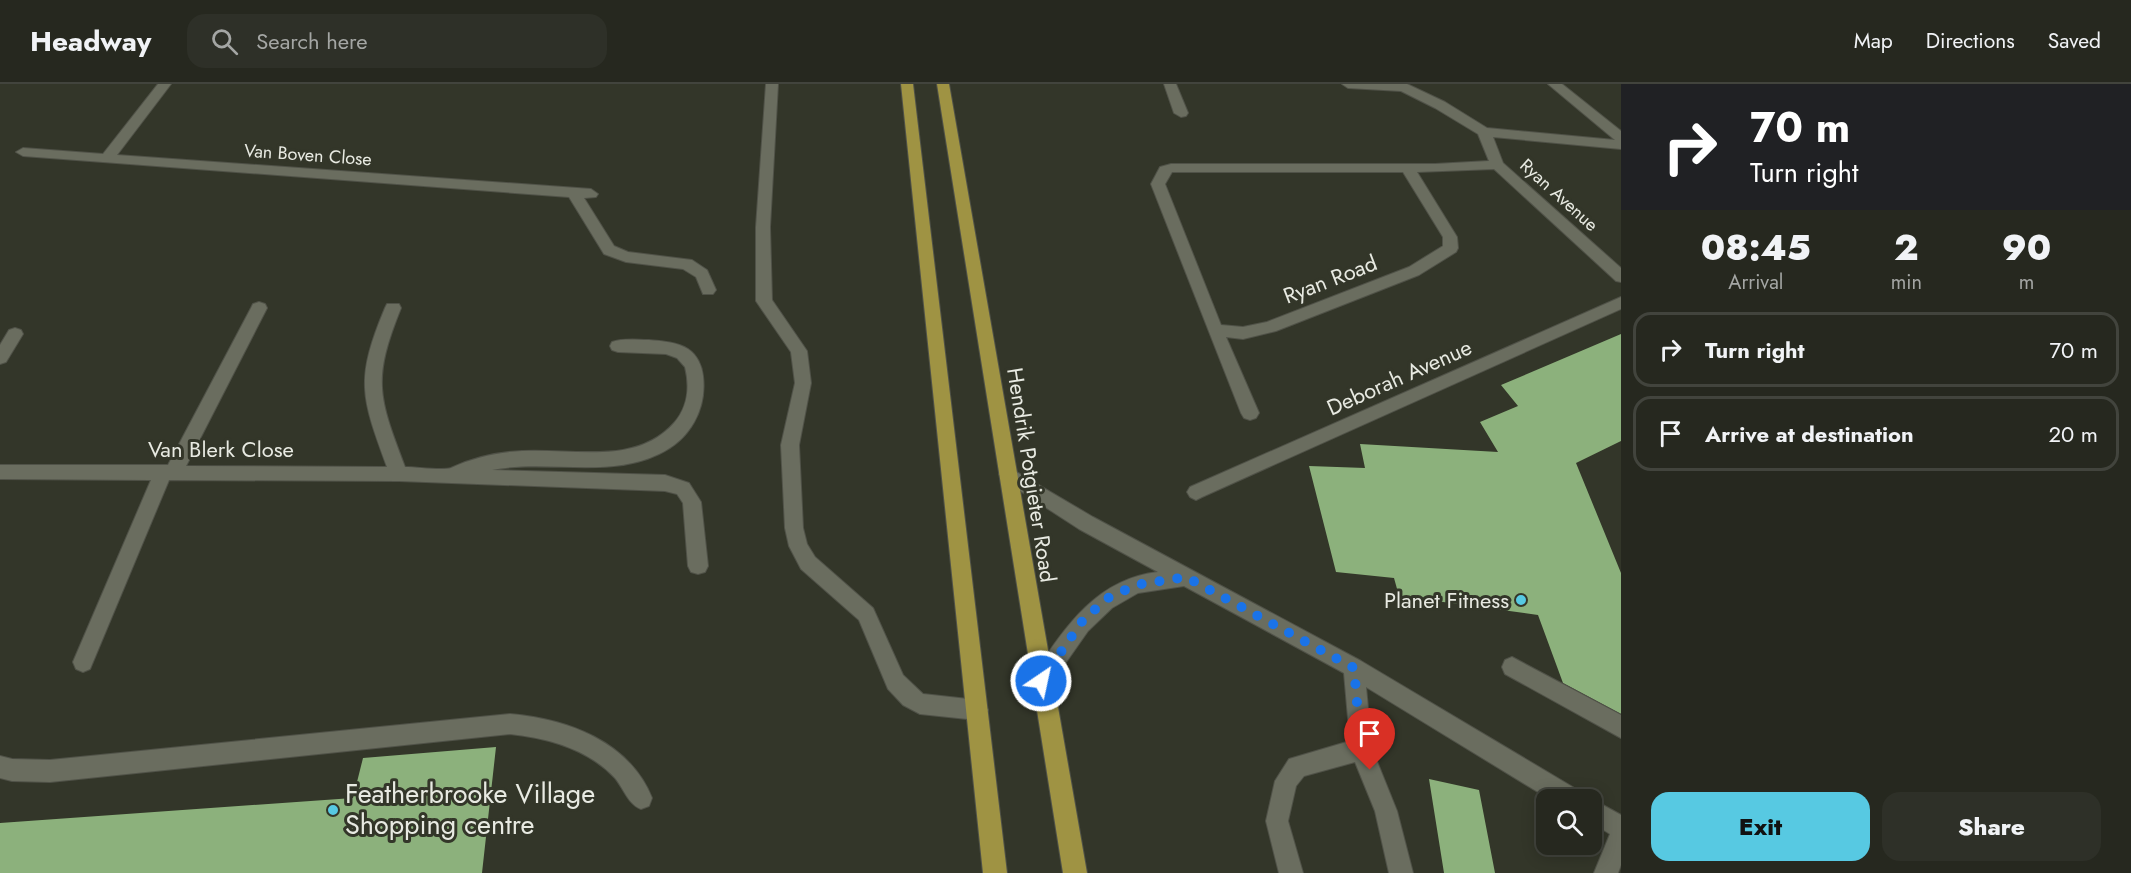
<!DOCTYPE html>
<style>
body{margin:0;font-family:Jost,sans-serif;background:#2e3028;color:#f1f3f6;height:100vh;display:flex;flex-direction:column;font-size:22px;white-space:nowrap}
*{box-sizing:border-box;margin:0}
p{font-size:20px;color:#a4a6a4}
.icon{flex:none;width:33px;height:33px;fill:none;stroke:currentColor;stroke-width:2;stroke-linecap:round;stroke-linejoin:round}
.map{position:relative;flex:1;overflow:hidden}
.sheet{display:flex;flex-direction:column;background:#26281f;width:510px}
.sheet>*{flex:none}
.hud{background:#202124;color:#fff;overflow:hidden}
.tools{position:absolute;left:1536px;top:705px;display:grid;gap:12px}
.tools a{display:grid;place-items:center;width:66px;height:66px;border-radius:12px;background:#26281f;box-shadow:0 3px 15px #0003,0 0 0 2px #42443d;font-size:30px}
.pin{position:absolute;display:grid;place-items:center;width:51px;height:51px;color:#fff;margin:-62px -26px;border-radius:50% 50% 50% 0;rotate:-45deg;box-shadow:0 0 6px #0007}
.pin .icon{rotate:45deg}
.me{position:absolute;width:66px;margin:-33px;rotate:34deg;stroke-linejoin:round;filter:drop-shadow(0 0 4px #0008)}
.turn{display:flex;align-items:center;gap:21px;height:126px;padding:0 30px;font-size:27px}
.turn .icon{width:78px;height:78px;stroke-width:2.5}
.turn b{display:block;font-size:42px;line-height:51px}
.eta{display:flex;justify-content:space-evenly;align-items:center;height:102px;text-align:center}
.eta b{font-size:36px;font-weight:800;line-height:42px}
.action{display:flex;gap:12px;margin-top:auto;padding:12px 30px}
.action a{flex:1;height:69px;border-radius:18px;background:#57c9e2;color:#111;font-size:24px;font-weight:800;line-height:69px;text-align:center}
.action a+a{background:#2e3028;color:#f1f3f6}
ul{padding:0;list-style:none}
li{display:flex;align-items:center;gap:18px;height:75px;margin:0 12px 9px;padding:0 18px;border:3px solid #42443d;border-radius:18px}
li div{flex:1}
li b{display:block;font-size:22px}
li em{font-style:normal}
header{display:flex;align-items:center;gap:36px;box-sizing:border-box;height:84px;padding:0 30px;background:#26281f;border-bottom:2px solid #42443d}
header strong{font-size:28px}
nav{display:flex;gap:33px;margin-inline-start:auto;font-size:21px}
.search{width:420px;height:54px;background:#2e3028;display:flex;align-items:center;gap:15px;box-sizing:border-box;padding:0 21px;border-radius:18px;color:#a4a6a4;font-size:22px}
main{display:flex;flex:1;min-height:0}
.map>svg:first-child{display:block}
</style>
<header>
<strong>Headway</strong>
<div class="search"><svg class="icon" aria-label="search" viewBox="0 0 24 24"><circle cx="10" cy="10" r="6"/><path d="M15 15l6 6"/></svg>Search here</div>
<nav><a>Map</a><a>Directions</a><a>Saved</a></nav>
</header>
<main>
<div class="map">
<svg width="1621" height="789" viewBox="0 0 1621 789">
<rect width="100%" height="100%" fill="#333629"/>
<path fill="#8cb17c" d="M1621,250V357L1576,379L1621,489V630L1563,599L1538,531L1399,512L1394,494L1336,488L1309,382L1365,384L1360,360L1498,368L1480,338L1518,322L1501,301Z
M496,663L482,789H0V739L353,714L363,674Z
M1429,695L1479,706L1495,789H1444Z"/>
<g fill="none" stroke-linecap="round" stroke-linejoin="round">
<defs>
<path id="minor" d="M158,0H171L117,71L591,105L598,110L596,113L584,114L614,162L628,168L692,176L707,186L716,206L713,210H703L696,193L683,185L626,178L604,170L569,113L23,72L16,68L23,64L103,70Z
M766,0H778L770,143L772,216L807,267L811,299L799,361L803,444L807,460L815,473L873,524L903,591L923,610L977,616L984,619L988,626L984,633L977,636L920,630L903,621L888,605L859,536L801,485L789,462L785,444L781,361L795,299L791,268L756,217V143Z
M1164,0H1176L1188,29L1186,32L1181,33L1174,29Z
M1342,0H1407L1445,18L1487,44L1615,56L1548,0H1562L1621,47V65L1493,53L1503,79L1621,184V198L1616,197L1494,85L1417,88L1457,153L1458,164L1456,168L1419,191L1276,247L1243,255L1226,253L1259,329L1256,334L1250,336L1244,334L1241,329L1151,100L1160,83L1171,80H1435L1489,77L1478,50L1435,24L1401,7L1348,4ZM1172,88H1403L1443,153V162L1409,183L1267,238L1243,243L1221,241L1165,100Z
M1621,213V225L1202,413L1196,416L1190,413L1187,408L1190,403Z
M259,218L265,220L267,224L186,382L387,383C361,312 355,296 385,224L387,220H399L401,224C372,296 378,312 405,383C416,383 443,387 451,384C472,374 498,368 522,367C573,364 636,382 674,339C688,323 690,303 685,283L677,274L666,270L618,268L612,266L610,262L612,258C623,254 637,256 649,256C661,257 677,258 688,265C697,271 702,282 703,292C707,325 690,356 659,370C608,395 546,375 492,386L665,391L689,399L701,418L708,482L705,488L698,490L691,488L688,482L683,419L677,410L665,407L399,397L169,396L90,585L83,588L76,585L73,578L151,396L0,395V381H168L251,224L253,220Z
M15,244L21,246L23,250L6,278L0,280V261L9,246Z
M1008,383L1093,433L1361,577L1581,708L1584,716H1551L1366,603L1372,665L1397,727L1413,789H1389L1375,727L1355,678L1304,692L1296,702L1288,737L1303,789H1279L1266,737L1275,697L1289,675L1350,657L1344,589L1184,502L1138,509L1112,524L1088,547L1048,604L1041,607L1034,604L1031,597L1034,590C1066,542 1097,495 1158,488L1079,445L1002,395L999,390L1002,385Z
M1512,573L1621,631V654L1505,590L1502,583L1505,576Z
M510,630C567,635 629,657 652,714L649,722L641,725C628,720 624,705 615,694C588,665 548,654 510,650L50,698L12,697L0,694V672L12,675L50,676Z
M1592,715L1621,731V781L1618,789H1594L1610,750L1592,739L1590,716Z"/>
<path id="major" d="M901,0H913L1007,789H983Z
M937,0H949L1087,789H1063Z"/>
</defs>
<use href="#minor" stroke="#505248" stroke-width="2"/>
<use href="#major" stroke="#505248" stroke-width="2"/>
<use href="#minor" fill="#6a6d5f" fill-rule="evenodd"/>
<use href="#major" fill="#9f9343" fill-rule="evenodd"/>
</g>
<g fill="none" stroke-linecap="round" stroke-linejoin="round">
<path stroke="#1a73e8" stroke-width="10" stroke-dasharray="0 18" d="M1041,597L1083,536L1108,514L1136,501L1186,493L1354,584L1361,665L1370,686"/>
</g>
<g fill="#57c9e2" stroke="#333629" stroke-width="2">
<circle cx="1521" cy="516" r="6"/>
<circle cx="333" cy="726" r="6"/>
</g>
<g text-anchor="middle" stroke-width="6" stroke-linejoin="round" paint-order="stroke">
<g font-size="18" fill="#e8eae2" stroke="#333629">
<text transform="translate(308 71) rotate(4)" y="6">Van Boven Close</text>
<text transform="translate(1559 111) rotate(42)" y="6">Ryan Avenue</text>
</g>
<g font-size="22" fill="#e8eae2" stroke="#333629">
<text transform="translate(1330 195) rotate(-21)" y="8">Ryan Road</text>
<text transform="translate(1399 293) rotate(-24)" y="8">Deborah Avenue</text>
<text x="221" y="373">Van Blerk Close</text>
<text transform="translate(1032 391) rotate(81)" y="8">Hendrik Potgieter Road</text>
</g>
<g font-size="22" fill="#e8eae2" stroke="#333629" text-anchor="end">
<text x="1509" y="524">Planet Fitness</text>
</g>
<g font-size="27" fill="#e8eae2" stroke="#333629" text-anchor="start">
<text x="345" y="719">Featherbrooke Village<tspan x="345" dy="31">Shopping centre</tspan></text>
</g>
</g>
</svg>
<div class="tools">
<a><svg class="icon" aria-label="search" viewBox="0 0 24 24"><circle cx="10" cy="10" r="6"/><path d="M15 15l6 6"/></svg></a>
</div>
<div class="pin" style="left:1370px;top:686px;background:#d93025"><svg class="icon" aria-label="arrive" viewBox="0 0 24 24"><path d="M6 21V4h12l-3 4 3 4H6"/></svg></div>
<svg class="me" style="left:1041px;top:597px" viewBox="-20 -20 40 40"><circle r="17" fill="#1a73e8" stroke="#fff" stroke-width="3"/><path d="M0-11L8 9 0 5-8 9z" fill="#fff"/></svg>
</div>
<section class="sheet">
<div class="hud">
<div class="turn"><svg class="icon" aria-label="right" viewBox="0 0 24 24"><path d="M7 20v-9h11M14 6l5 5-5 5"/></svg><div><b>70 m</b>Turn right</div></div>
</div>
<div class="eta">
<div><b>08:45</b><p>Arrival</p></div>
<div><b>2</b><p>min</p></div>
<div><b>90</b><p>m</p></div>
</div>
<ul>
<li><svg class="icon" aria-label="right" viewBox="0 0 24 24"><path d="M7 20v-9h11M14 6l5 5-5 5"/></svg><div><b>Turn right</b></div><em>70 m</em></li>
<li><svg class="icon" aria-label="arrive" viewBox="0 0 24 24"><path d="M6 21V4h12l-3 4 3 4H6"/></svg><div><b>Arrive at destination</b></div><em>20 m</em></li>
</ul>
<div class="action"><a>Exit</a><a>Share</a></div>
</section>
</main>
